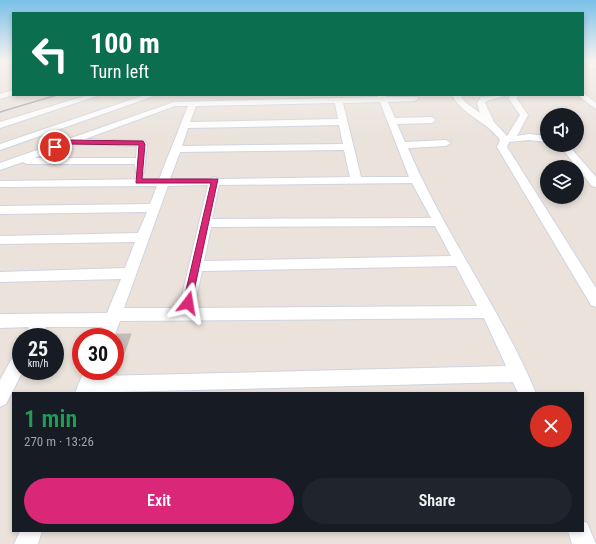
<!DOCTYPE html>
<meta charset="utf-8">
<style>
body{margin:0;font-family:"Roboto Condensed",sans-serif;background:#20242c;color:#f1f3f6;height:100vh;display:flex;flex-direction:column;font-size:15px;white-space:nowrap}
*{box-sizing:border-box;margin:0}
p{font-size:13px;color:#9ea1a6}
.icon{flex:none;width:22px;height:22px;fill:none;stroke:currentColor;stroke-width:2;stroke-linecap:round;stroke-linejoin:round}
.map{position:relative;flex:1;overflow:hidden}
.side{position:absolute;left:12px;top:392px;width:572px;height:140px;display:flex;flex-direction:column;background:#171b24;border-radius:0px;box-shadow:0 2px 6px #0003}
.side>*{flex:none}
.banner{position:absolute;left:12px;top:12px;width:572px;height:84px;border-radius:0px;box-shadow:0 2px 6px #0003;background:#0b6e4f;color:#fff;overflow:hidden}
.buttons{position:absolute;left:540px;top:108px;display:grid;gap:8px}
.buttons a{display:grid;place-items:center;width:44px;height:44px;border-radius:50%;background:#171b24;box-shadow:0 2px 6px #0003;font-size:20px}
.speed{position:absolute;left:12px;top:328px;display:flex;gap:8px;font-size:20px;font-weight:700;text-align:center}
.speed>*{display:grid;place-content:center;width:52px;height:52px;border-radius:50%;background:#171b24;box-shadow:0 2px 6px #0003;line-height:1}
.speed small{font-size:10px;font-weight:400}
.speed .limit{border:6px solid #d22;background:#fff;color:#111}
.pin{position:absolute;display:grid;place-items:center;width:34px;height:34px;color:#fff;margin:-17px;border:2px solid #fff;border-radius:50%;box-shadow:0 1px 4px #0007}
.me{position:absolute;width:44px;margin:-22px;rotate:14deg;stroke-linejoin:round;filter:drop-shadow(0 0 3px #0008)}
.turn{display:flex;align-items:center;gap:14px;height:84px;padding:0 12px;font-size:18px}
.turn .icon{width:52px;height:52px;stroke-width:2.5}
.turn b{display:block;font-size:28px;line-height:34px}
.round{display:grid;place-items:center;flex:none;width:42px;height:42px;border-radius:21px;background:#20242c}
.overview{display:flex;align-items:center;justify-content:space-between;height:68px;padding:0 12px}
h1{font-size:24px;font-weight:600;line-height:30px;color:#1e9e55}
.primary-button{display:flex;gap:8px;margin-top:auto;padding:8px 12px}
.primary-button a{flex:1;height:46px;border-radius:24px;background:#db2777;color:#fff;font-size:16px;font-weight:600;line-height:46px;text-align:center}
.primary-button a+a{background:#20242c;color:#f1f3f6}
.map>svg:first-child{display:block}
</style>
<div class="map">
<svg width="596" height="544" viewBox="0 0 596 544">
<rect width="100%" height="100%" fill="#eae2db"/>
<path fill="#c2bcb7" stroke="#c5beb5" d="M117,334H131L117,374H115V338Z"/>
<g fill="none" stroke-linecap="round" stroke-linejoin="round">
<defs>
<path id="minor" d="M591,64H596V68L589,67V65Z
M13,90V95L0,99V94Z
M583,93L596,103V109L580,97L579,95H583Z
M88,95H100L0,128V122Z
M145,95H157L0,150V144Z
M377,95H385L386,97H417L418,99L414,101L388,102L395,118L432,117L436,120L432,123L397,124L405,142L446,140L451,143L446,146L408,148C444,233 500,308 536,393H518L513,382L75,393L84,371H102L100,376L506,366L484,318L120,321L114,337H98L102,327H46L40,337H24L29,327L0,328V314L107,313L121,279L0,282V272L125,268L135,242L0,244V236L138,233L147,212L0,214V206L150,204L157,186L0,187V181L159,179L188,106H175L85,139L144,141L147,144L144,172H136L135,164H27L23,162L0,170V163L174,102L378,97ZM380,102L409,177H361L343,103ZM335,103L338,119L190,122L196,106ZM339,125L343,144L182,146L188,128ZM74,143L137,146L136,158H34ZM344,150L350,177L219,179L215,177L210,179H170L180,152ZM412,183L431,218L212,219L219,185ZM208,185L179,308H124L168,186ZM435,226L451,256L204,261L211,227ZM456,266L477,306L194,308L202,271Z
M452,95H460L465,102L480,113L477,103L481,97L507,95L487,101L485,103L494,122L507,136L520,115L509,99L510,95H518L517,99L528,115L517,136L529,134L547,136V142L529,140L509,142L507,147L596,288V307L591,305L497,147L500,140C487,121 463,116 452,95Z
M556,145H568L570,147L596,177V187L592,186L564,151Z
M21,350V371H23L6,404L0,407V380L15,353Z
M583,521L587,523L596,544H572L568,531H583Z
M20,531H42L38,544H14Z"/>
</defs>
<use href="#minor" stroke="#d0d4e0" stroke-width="2"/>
<use href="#minor" fill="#fff" fill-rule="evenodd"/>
<path stroke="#9ea2b2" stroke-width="1.5" d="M0,112L57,95"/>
</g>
<linearGradient id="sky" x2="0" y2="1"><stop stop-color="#79c0e8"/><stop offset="0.44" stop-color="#f6f2ef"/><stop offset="1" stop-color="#f6f2ef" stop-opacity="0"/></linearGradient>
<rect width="596" height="137" fill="url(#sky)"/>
<path fill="#db2777" stroke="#8e194d" d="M67,140L143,141L145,144L142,179H218L191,305H184L183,303L211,183H136L139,145L68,144L55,148L52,147Z"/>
</svg>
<div class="buttons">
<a><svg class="icon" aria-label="sound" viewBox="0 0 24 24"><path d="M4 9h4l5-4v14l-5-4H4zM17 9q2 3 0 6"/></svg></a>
<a><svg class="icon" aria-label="layers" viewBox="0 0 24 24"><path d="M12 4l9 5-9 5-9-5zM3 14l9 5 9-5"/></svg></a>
</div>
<div class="speed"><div>25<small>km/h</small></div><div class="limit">30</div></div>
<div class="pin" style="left:55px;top:147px;background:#d93025"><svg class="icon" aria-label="arrive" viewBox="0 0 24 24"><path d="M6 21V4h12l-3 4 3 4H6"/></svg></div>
<svg class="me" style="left:188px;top:303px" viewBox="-20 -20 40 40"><path d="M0-17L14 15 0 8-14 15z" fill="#db2777" stroke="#fff" stroke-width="4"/></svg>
<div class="banner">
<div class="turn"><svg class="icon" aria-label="left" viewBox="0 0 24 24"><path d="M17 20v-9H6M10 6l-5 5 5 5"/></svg><div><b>100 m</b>Turn left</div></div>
</div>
<section class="side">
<div class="overview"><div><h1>1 min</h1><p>270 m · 13:26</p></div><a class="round" style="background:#d93025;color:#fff"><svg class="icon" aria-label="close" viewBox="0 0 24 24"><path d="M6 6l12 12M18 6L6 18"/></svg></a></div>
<div class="primary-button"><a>Exit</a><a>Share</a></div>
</section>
</div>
